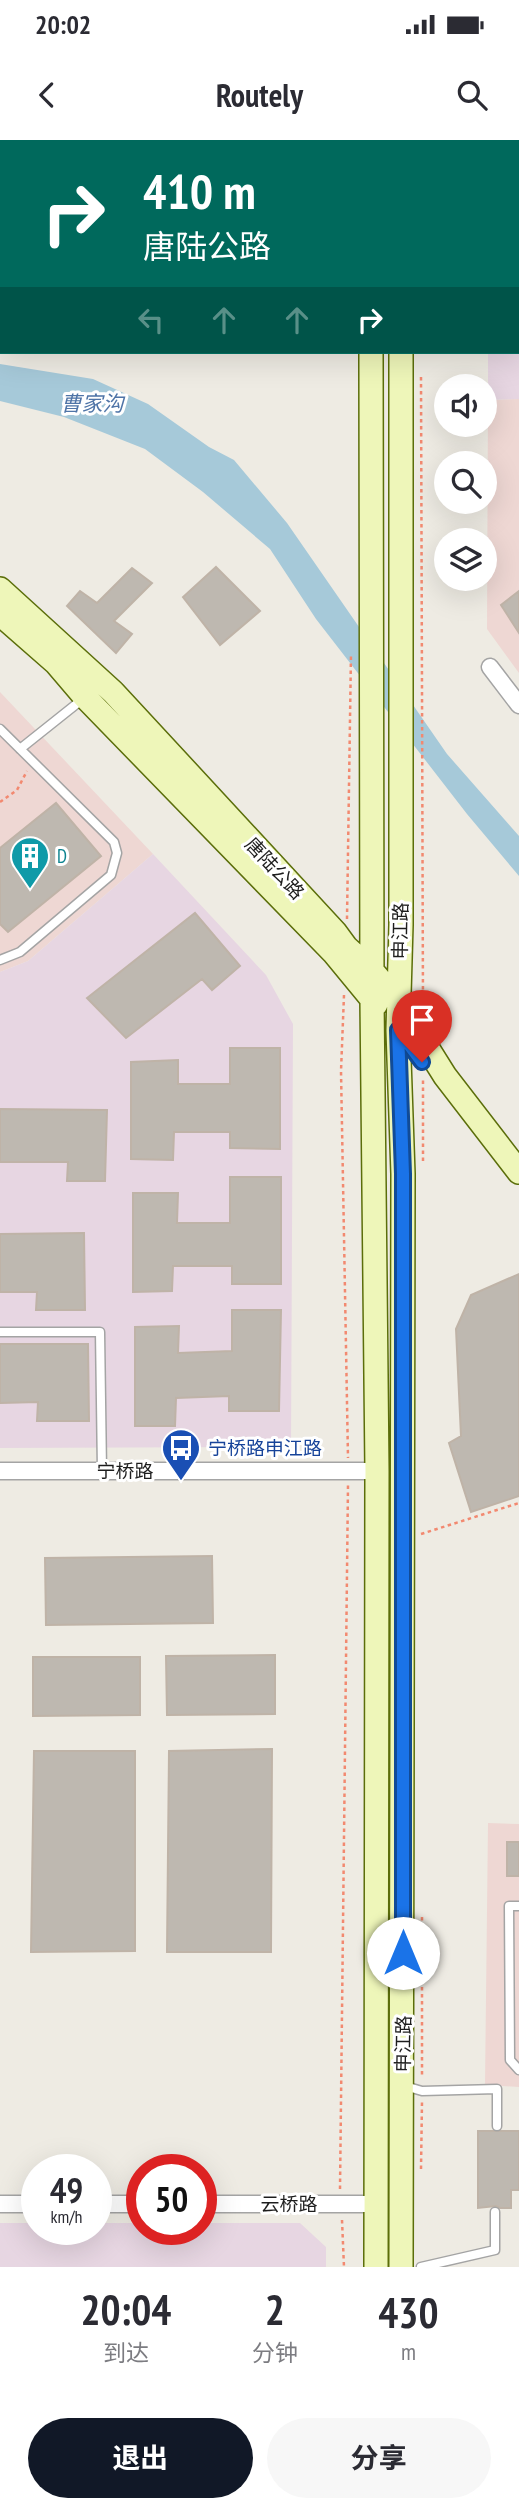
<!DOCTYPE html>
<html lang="zh">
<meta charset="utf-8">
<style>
body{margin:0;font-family:"PT Sans Narrow","Noto Sans SC",sans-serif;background:#f7f7f7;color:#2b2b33;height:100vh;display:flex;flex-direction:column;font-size:26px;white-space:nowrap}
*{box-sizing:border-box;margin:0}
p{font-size:23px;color:#7c7c81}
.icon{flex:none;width:38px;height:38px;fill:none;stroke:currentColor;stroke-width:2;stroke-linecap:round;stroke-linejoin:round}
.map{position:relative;height:2127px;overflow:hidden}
.side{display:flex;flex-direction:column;background:#fff;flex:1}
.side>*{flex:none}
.banner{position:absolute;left:0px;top:0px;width:520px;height:214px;box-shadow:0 7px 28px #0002;background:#00695c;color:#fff;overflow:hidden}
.fabs{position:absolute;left:434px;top:234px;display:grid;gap:14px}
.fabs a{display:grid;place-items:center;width:63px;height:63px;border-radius:50%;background:#fff;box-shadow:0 7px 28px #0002;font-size:35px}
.speed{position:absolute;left:21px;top:2014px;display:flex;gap:14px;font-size:35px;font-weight:700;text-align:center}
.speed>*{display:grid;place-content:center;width:91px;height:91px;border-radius:50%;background:#fff;box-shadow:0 7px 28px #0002;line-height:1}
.speed small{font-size:18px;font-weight:400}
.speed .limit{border:10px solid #d22;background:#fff;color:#111}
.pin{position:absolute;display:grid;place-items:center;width:60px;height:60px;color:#fff;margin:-72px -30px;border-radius:50% 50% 50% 0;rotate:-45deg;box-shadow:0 0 7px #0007}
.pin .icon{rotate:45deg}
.me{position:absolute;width:77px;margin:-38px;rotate:0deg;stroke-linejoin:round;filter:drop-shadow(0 0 5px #0008)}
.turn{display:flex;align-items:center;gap:24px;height:147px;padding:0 28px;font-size:32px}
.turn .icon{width:91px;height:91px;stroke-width:2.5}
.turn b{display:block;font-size:49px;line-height:60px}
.lanes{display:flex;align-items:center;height:66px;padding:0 28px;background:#0003;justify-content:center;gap:35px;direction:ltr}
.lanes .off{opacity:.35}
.eta{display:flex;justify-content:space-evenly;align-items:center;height:119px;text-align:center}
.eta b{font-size:42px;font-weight:700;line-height:49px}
.cta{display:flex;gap:14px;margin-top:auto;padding:14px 28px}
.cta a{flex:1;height:80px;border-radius:42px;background:#111827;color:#fff;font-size:28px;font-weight:700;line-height:80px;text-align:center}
.cta a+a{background:#f7f7f7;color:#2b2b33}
.status{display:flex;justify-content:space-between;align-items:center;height:49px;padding:0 35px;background:#fff;direction:ltr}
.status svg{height:19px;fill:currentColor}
header{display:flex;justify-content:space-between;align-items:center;height:91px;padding:0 28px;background:#fff;font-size:32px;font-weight:700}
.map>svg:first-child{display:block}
</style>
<div class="status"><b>20:02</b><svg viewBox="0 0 49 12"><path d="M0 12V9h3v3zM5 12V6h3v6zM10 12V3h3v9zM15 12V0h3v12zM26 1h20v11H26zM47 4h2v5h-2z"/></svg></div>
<header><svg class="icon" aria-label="back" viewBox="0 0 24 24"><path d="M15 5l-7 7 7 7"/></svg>Routely<svg class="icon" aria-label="search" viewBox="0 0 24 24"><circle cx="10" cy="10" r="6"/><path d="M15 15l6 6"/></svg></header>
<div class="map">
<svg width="519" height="2127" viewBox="0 0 519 2127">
<rect width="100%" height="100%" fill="#eeebe3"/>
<path fill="#eed7d3" d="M519,259V533L487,489L488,260Z
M0,552L153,714L28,821L0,832Z
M488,1683L519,1684V1947L485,1945Z"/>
<path fill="#e7d6e2" d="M489,0H519V259L488,260V212H518V2Z
M153,714L266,835L293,884L291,1307L0,1308V832L28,821Z
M0,2083H37V2090H96V2083H142V2090H201V2083H300L326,2107V2127H0Z"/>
<path fill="#a6c9d9" d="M0,224L93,239L148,264L209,307L234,320L287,383L447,614L519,696V736L467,674L316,479L270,409L203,352L145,309L64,277L0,261Z"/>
<path fill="#beb8b0" stroke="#bfb3a7" stroke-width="2" d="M216,427L260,471L220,505L183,457Z
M132,428L152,443L114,481L132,494L116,513L67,466L80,451L97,463Z
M519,451V493L501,465Z
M56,663L101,716L8,792L0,784V708Z
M195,773L240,826L212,850L202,839L126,898L87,858Z
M230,908H280V1009L230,1008V992H174L173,1020L131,1019V922L178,920V944H230Z
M0,969L107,970L105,1041H67L68,1022H0Z
M230,1037H281V1144H232V1126H173L172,1151L133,1152V1053H178L177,1083H230Z
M84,1093L85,1170H36L37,1152H0V1094Z
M519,1134V1356L471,1372L449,1303L461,1296L456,1189L471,1155Z
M232,1170H281L279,1271H229V1256L176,1258L175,1286H135V1187L179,1186L178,1213L232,1211Z
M0,1204H88L89,1281H37L38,1262L0,1263Z
M212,1416L213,1483L46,1485L45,1418Z
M275,1515V1574L167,1575L166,1516Z
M33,1517H140V1575L33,1576Z
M272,1609L271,1812H167L169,1611Z
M34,1611H135V1811L31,1812Z
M507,1702H519V1736H507Z
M478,1991H519V2050H511V2068H500L496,2066L478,2068Z"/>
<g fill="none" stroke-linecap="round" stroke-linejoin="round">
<defs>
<path id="service" d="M0,589L114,702L117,713L111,735L20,812L0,820
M20,609L84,558
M0,1192H100L102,1331
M519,1766H509L510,1920L519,1930
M405,1946L422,1951L497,1949V1986
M421,2127L495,2110V2072"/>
<path id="minor" d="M490,527L519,565
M0,1331H377
M0,2064H37
M96,2064H142
M201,2064H377"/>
<path id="secondary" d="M372,2V0
M402,2V0
M371,212L372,859L377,1331L376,2127
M0,449L113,552L335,792L346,807L373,832L398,861L445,936L519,1032
M0,474L56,523L85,557L334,813L376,864
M401,2127L403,1034L398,890L401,785V212"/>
</defs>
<use href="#service" stroke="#a4a4a4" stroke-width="11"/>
<use href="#minor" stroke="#a4a4a4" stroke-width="19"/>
<use href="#secondary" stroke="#5b6e0a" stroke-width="26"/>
<path stroke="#f28970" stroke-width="2.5" stroke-dasharray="3.5 3.5" stroke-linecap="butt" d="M421,237L423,864
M0,662L17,650L27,631
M347,779L351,513
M344,855L341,931L348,1318
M423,1021V937
M421,1394L519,1363
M422,1777V1938
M421,2029L422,1962
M340,2049L348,1345
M342,2080L344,2127"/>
<use href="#service" stroke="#fff" stroke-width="8"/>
<use href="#minor" stroke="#fff" stroke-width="16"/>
<use href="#secondary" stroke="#eef6b9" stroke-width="23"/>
</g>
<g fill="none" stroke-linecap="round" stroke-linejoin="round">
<defs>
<path id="route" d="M403,1813V1034L398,890L422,922"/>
</defs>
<use href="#route" stroke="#114b97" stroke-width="18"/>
<use href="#route" stroke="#1a73e8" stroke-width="12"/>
</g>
<defs>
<symbol id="building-pin" viewBox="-11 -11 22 30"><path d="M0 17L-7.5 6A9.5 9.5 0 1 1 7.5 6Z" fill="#0f9aa8" stroke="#fff"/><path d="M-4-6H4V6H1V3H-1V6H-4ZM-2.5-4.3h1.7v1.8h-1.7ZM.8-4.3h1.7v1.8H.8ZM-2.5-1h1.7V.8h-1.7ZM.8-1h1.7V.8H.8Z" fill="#fff"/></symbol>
<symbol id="bus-pin" viewBox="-11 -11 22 30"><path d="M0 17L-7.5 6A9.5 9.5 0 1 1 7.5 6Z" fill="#1a4fb4" stroke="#fff"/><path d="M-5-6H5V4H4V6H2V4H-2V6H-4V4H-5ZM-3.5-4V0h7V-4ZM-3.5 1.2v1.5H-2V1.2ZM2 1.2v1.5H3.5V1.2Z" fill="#fff"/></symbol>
</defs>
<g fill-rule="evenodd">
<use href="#building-pin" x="8" y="694" width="44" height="60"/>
<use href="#bus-pin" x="159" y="1286" width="44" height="60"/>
</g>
<g text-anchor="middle" stroke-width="6" stroke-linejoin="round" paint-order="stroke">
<g font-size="19" fill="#0d838f" stroke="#fff" text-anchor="start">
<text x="57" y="723">D</text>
</g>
<g font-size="19" fill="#1d1d1d" stroke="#fff">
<text transform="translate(275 728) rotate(47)" y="7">唐陆公路</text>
<text transform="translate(400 791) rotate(-89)" y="7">申江路</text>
<text x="125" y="1338">宁桥路</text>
<text transform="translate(403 1904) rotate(-89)" y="7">申江路</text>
<text x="289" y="2071">云桥路</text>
</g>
<g font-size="19" fill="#164399" stroke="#fff" text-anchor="start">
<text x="208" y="1315">宁桥路申江路</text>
</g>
<g font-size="21" font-style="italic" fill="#4f74a7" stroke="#fff">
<text x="92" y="271">曹家沟</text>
</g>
</g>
</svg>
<div class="fabs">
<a><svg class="icon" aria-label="sound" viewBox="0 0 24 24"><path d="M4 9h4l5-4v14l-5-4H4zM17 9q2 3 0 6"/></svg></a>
<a><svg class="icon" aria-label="search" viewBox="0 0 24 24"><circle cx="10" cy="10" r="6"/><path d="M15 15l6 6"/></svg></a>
<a><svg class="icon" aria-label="layers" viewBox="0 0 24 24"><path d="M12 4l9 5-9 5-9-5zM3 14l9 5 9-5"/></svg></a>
</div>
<div class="speed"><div>49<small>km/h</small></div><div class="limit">50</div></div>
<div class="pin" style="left:422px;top:922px;background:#d93025"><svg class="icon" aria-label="arrive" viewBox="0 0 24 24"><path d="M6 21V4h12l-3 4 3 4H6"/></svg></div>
<svg class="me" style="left:403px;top:1813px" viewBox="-20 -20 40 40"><circle r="19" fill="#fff"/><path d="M0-13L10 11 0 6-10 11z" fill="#1a73e8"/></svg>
<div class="banner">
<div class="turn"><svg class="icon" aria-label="right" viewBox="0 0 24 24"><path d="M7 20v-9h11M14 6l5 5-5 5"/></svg><div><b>410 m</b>唐陆公路</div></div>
<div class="lanes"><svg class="icon off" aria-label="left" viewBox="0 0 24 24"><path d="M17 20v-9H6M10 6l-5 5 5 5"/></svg><svg class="icon off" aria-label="ahead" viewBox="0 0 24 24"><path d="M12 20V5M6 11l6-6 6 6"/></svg><svg class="icon off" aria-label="ahead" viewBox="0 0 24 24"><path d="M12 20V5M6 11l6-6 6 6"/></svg><svg class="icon" aria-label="right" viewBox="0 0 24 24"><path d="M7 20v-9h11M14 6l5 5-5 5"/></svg></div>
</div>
</div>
<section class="side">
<div class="eta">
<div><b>20:04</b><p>到达</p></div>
<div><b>2</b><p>分钟</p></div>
<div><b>430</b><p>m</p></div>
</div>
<div class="cta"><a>退出</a><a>分享</a></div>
</section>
